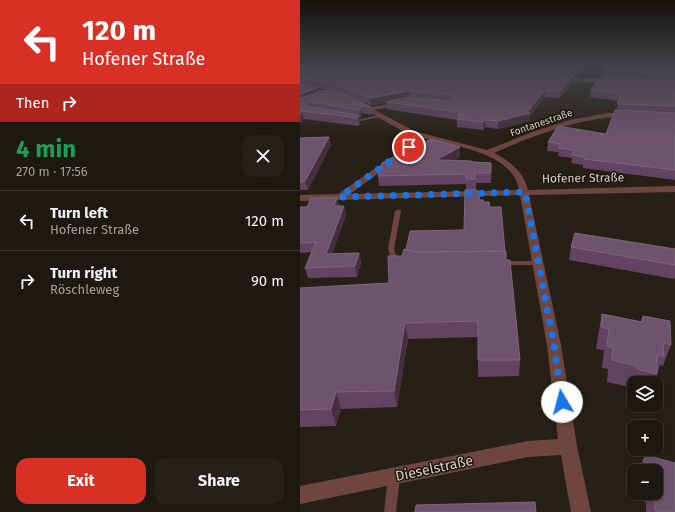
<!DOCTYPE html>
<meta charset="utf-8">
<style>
body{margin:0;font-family:"Fira Sans",sans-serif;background:#252119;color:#f1f3f6;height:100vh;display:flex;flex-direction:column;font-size:15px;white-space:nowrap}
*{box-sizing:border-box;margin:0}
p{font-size:13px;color:#a0a09f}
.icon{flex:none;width:22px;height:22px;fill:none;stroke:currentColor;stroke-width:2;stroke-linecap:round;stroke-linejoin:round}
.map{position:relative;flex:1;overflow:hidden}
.sheet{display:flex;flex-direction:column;background:#1d1810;width:300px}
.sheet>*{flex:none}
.top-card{background:#d93025;color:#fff;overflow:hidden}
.controls{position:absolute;left:327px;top:376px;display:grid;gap:8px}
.controls a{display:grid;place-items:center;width:36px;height:36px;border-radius:8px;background:#1d1810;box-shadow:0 2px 6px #0003,0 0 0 1px #3b3730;font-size:20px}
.pin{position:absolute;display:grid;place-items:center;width:34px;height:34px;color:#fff;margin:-17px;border:2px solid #fff;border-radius:50%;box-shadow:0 1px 4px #0007}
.me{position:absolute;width:44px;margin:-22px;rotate:352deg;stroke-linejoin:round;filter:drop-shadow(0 0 3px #0008)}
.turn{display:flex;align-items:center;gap:14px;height:84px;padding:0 16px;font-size:18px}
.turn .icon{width:52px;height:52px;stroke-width:2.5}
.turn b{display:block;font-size:28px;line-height:34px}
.then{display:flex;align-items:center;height:38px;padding:0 16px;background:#0003;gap:8px;font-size:15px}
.round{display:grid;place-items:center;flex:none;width:42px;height:42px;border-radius:12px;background:#252119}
.overview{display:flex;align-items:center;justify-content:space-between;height:68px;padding:0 16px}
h1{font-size:24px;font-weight:700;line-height:30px;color:#1e9e55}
.cta{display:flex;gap:8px;margin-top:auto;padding:8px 16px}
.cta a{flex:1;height:46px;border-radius:12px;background:#d93025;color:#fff;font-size:16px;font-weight:700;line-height:46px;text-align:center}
.cta a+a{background:#252119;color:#f1f3f6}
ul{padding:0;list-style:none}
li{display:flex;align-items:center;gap:12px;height:60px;padding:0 16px;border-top:1px solid #3b3730}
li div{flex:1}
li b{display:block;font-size:15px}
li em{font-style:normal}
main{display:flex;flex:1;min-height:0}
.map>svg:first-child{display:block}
</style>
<main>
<section class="sheet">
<div class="top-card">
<div class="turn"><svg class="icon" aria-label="left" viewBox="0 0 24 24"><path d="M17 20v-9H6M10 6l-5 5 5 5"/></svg><div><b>120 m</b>Hofener Straße</div></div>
<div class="then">Then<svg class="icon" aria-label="right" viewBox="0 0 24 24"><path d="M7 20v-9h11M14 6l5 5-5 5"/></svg></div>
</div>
<div class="overview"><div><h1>4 min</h1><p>270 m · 17:56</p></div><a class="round"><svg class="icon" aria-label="close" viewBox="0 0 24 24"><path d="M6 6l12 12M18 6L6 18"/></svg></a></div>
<ul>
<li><svg class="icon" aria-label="left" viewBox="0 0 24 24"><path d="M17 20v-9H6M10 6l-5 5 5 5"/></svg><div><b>Turn left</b><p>Hofener Straße</p></div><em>120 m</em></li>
<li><svg class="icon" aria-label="right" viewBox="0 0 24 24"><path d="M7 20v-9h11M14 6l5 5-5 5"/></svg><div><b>Turn right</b><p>Röschleweg</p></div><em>90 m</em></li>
</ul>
<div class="cta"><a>Exit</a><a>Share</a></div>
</section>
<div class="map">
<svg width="375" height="512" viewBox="0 0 375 512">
<rect width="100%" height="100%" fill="#272016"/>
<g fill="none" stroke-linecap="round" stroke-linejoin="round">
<path fill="#6f463f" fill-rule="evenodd" d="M79,115L81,116L80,117L61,121L48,118L50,117L61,119Z
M98,209L101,211L94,249L96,255L105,261L101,263L91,257L88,249L95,211Z
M198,261H237L241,263L237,265H201L197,263Z
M94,471L98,473L100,477L96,512H84L88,477L90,473Z"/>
<path fill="#6f463f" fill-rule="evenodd" d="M282,66H322V67L320,68Z
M258,77L312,80L315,82L312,84L260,80Z
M0,85L36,93L39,95L36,97L0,89Z
M58,101L70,107L103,102V104L75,110L114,131L187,150L235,131L270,120L308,113H329L330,114L327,116C279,118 237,134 194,153C210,161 224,172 228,190L375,186V192L229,195L261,345L277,446L291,512H271L261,455L228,457L0,504V486L228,441L258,439L247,345L220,195L0,201V195L38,194L109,145H112V149L50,194L219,190C212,147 140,146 107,133C89,125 73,113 56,104V102Z"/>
</g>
<path fill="#624462" d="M0,66H284V68L278,75H274V81L260,98L245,97L230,116V121L198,129L185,127L183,130L157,127V120L86,109V103L71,105L38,92L18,88L19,92L71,107L72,115L62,113L61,117H59L60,122L59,126L4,119L0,124Z
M375,66V180L283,168V165L271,163L272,158L258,156L259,152L247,151L248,142L306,134L316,110L319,101L290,97L291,90L303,77V71Z
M29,137L31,145L8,190H0V138Z
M160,147V157L154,160L191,163V183H176V190H166V184L79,186L78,176Z
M37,198L39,206H44L46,215L32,254L59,253L61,263L57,277L8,278L5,268L12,252L0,253V207H7Z
M180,200L190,207L205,251L220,360L219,376L178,377V337L108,339L97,407L41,409L36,426L0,427V288L89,283L102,256L106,250L164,230Z
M271,247L375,249V277L374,279L269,260Z
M302,314L341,322L343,316L371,345L363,366L360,365L354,383H334V392L330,391V387L307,382L308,369L302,368L304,350L296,349L298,336Z
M345,455L375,463V512H346V502L335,499L336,493H356V471H338Z"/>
<path fill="#452f3f" d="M281,66H284V68L278,75L279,69Z
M274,75V81L260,98V91Z
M18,88L20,94L0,101V94Z
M245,90V97L230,116V121L198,129V121L225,111Z
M109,91L110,98L71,105L70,98Z
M10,102L11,110L7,104Z
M61,106L62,113L61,117L60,110Z
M2,111L4,119L0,124V114Z
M58,115L60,122L59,126L58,118Z
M185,120V127L183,130V122Z
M29,137L31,145L8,190L5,181Z
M160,147V157L136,170V160Z
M37,198L39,207L34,206Z
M44,206L46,215L28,264L26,254Z
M59,253L61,263L57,277L55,266Z
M105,323L108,339L97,407L94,391Z
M36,392L41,409L36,426L31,409Z"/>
<path fill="#6e536d" stroke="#7e667c" d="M0,66H151L274,75L260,91L245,90L229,110L225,111L230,113L198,121L185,120L183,122L157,119L162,115H157L160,112L86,102L109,97L148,101L153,98L151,95L109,91L70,98L37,85L0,78Z
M231,66H281L279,69Z
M306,66H375V75L303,71Z
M300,77L375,81V106L317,104L321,94L291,90Z
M0,84L18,88L0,94Z
M27,90L49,96L71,107L61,106L60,110L10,102L7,104L10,107L58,115V118L2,111L0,114V98Z
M315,110L375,113V170L284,159L285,157L272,155L275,150L259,148L261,144L248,142L258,126L306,134Z
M29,137L5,181H0V138Z
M131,139L160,147L136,160L171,161L172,162L191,163V173H174L175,179H166V174L78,176L82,163Z
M165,190H177L180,200H183V202H189L190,207H201L205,251L116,252L106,250L110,231L164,230Z
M11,198H37L34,206H44L26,254L59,253L55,266L5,268L16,242L0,243V207H7Z
M275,233L375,249V265L271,247Z
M104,249L115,252L206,251V260H210L220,360H178V321L105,323L94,391L36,392L31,409L0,410V288L89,283L88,256H102Z
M302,314L342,322L343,316L370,321L371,345L363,343L364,356L357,354V374L337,369V366L312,360L313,348L307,346L309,329L301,327Z
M345,455L375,463V512H360L355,510V493H356V471H344Z
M235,502L236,512H115L116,505Z"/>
<linearGradient id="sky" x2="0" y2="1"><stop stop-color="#15120c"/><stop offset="0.48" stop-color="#414247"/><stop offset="1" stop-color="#414247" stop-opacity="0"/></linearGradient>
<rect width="375" height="138" fill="url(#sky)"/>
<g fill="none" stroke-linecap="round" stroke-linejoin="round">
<path stroke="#1a73e8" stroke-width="7" stroke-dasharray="0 12.6" d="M109,147L40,197L225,192L254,345L262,402"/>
</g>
<g text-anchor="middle" stroke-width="3" stroke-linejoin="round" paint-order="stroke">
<g font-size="10" fill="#d5d0ca" stroke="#1d160d">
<text transform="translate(241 122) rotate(-19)" y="4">Fontanestraße</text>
</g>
<g font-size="12" fill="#d5d0ca" stroke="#1d160d">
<text transform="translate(283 178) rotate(-1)" y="4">Hofener Straße</text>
</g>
<g font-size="14" fill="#d5d0ca" stroke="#1d160d">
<text transform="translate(134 468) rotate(-12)" y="5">Dieselstraße</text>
</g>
</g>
</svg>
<div class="controls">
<a><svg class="icon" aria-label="layers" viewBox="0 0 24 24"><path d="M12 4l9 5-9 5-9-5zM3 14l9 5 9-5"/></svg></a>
<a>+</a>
<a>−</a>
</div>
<div class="pin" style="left:109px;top:147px;background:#d93025"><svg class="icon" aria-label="arrive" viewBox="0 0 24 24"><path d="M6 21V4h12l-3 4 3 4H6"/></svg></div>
<svg class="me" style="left:262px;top:402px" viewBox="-20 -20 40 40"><circle r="19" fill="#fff"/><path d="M0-13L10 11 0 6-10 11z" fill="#1a73e8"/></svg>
</div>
</main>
